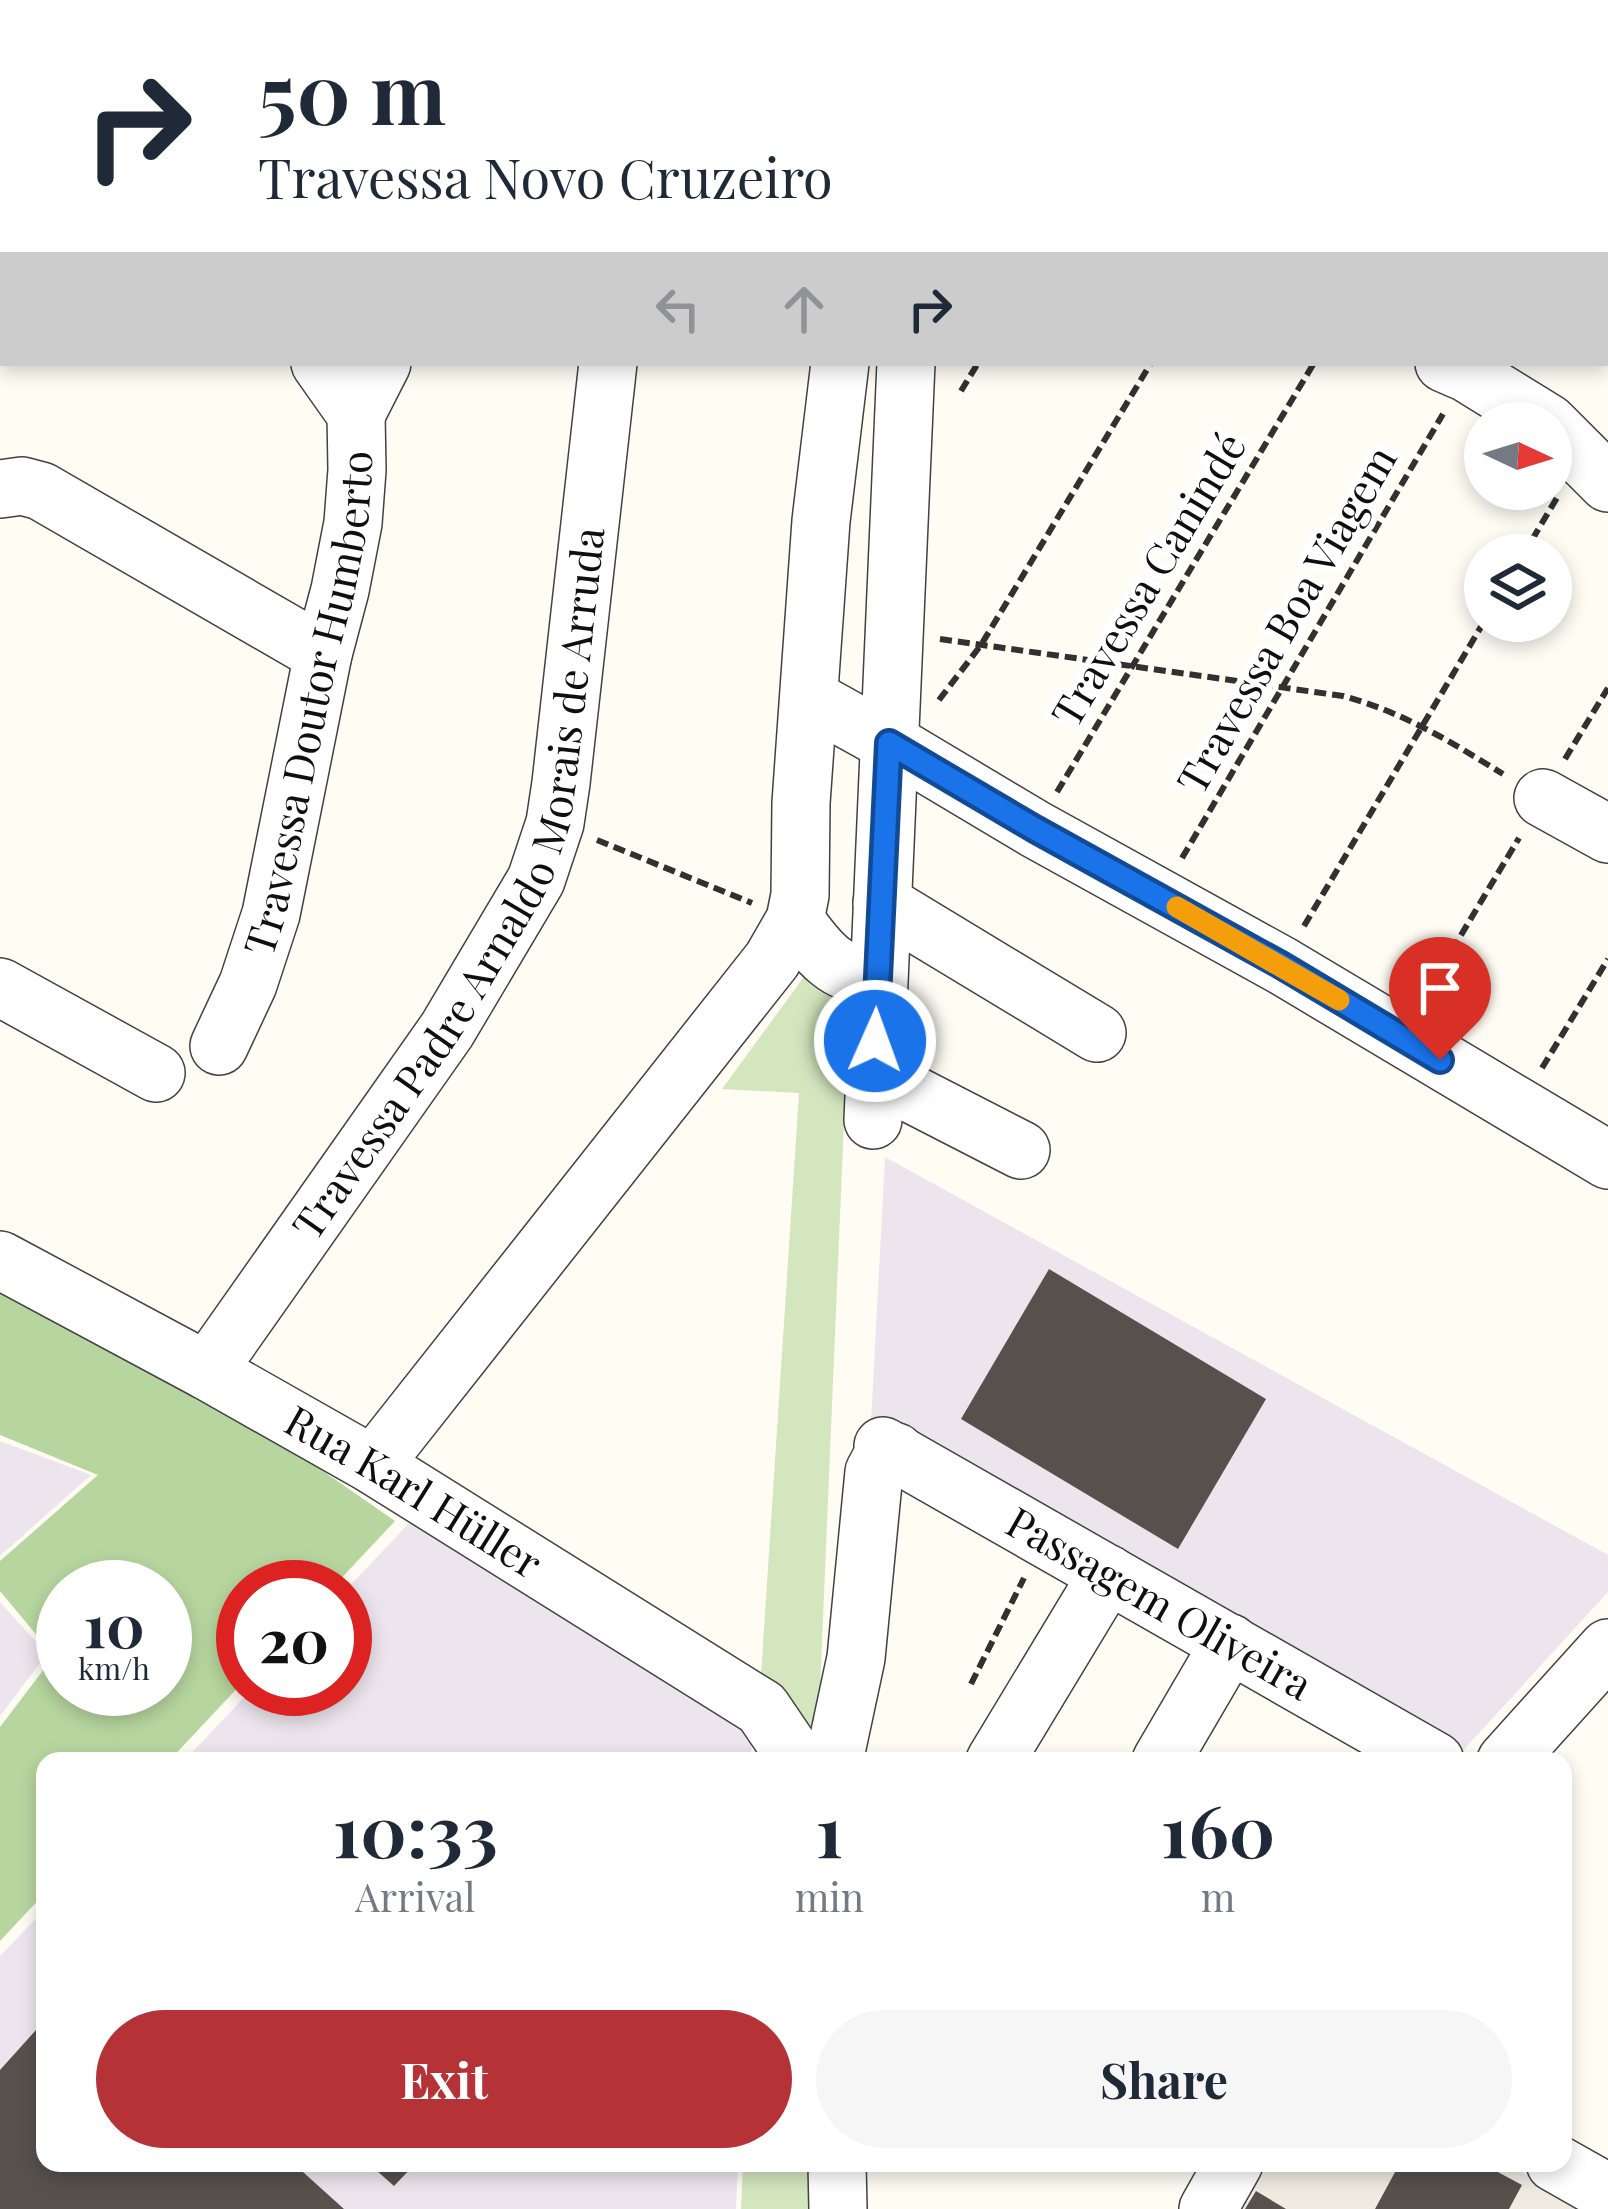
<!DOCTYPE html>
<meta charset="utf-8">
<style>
body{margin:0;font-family:"Playfair Display",serif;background:#f6f6f7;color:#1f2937;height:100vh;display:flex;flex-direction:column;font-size:45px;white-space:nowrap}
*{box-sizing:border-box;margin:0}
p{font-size:39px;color:#747a83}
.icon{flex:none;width:66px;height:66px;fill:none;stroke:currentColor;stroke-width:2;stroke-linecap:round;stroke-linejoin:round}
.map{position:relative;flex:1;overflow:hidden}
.side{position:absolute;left:36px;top:1752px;width:1536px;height:420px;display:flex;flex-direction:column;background:#fff;border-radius:24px;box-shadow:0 6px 18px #0003}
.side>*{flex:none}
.top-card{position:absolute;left:0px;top:0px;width:1608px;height:366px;box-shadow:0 6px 18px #0003;background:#fff;color:#1f2937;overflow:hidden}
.needle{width:78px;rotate:94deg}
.buttons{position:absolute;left:1464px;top:402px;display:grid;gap:24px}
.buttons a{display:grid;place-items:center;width:108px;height:108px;border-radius:50%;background:#fff;box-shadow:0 6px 18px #0003;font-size:60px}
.speed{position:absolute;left:36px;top:1560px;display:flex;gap:24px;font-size:60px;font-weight:700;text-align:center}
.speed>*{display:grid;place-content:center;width:156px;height:156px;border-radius:50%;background:#fff;box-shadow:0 6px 18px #0003;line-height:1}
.speed small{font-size:30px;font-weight:400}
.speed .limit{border:18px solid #d22;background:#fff;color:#111}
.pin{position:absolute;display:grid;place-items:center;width:102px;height:102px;color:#fff;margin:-123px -51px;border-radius:50% 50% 50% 0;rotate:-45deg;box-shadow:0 0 12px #0007}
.pin .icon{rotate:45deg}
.me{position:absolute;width:132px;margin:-66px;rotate:2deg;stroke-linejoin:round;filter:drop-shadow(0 0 9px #0008)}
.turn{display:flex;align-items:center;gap:42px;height:252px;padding:0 60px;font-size:54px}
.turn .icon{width:156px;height:156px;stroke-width:2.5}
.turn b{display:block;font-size:84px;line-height:102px}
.lanes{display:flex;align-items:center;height:114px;padding:0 60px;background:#0003;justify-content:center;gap:60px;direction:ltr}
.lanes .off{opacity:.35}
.eta{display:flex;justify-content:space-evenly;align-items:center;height:204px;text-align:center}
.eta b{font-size:72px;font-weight:700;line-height:84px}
.primary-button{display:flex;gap:24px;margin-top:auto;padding:24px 60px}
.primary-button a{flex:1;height:138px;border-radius:72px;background:#b53237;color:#fff;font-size:48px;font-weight:700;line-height:138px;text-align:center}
.primary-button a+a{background:#f6f6f7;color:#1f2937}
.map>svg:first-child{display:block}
</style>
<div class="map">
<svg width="1608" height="2209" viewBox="0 0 1608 2209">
<rect width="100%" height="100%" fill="#fefcf3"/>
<path fill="#ece5ed" d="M885,1157L1608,1555V1592L1458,1756L871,1422Z
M0,1441L91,1475L0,1556Z
M414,1518L752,1732L751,1761H184L252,1689H345V1591Z
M0,1602L47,1654L0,1716Z
M45,1909V2163H738L736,2209H0V1956Z"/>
<path fill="#d3e6be" d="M806,974L850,979L818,1737L777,1683L761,1675L799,1093L722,1089Z
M743,2163H826L828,2209H741Z"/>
<path fill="#b7d69f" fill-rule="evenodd" d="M0,1286L199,1385L395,1521L333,1587H243V1682L169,1761H45V1893L0,1941V1727L54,1656L0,1591V1561L98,1475L0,1435ZM63,1587H165V1689H63Z"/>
<path fill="#efebe1" d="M1255,2163H1507L1582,2209H1230Z"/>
<path fill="#57514d" d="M1049,1269L1266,1399L1178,1549L961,1419Z
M45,2020V2163H293L344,2209H0V2070Z
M368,2163H416L394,2186Z
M1400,2163H1481L1522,2185L1509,2209H1375Z
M1256,2191L1286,2209H1245Z"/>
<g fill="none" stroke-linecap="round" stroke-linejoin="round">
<defs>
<g id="minor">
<path d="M158,0L161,3"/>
<path d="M710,0L722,3"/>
<path d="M1120,0L1123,3"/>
<path d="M373,3L380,0"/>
<path d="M0,162L3,161"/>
<path d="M1605,317L1608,319"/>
<path d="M1444,363L1467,373L1548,423"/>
<path d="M356,414L382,363"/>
<path d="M1551,426L1608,483"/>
<path d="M0,489L22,486L41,491L323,654"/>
<path d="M809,698L901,749L1035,829L1281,965L1608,1160"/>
<path d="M1543,798L1608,834"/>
<path d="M882,903L1097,1033"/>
<path d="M795,920C815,948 839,982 877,973"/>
<path d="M0,987L156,1073"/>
<path id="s1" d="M219,1046L248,984L271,914L323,654L340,590L353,523L357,470L356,414L320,363"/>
<path d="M875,1075L1021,1150"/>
<path d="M873,1120L906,363"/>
<path id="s2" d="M0,1260L207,1371L373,1465L762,1708L798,1761"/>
<path id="s3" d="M207,1371L447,1030L536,880L555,823L561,783L608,363"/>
<path id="s4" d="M883,1446L1435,1761"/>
<path d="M373,1465L772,960L795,920L800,895L801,803L821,521L840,363"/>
<path d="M834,1761L856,1658L874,1472L880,1461L896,1452"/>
<path d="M995,1761L1108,1574"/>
<path d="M1161,1761L1230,1643"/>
<path d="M1506,1761L1608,1648"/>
<path d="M837,2163L838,2209"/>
<path d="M1555,2163L1608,2193"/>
<path d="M1208,2209L1234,2163"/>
</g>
</defs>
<use href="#minor" stroke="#424242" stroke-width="60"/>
<path stroke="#313131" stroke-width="6" stroke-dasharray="12 6" stroke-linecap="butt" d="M652,3L659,0
M0,254L3,260
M0,355L3,353
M961,391L978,363
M1523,555L1558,496
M940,639L1343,696C1403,712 1451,742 1503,774
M939,700L981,645L1151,363
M1565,759L1608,688
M1057,792L1314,363
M597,840L752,903
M1182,858L1443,414
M1304,926L1485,620
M1424,997L1519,838
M1542,1068L1608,959
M971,1684L1024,1578"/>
<use href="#minor" stroke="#fff" stroke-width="57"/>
</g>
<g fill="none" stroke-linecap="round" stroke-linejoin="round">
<defs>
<path id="route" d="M875,1041L889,743L1035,829L1281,965L1440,1060"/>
</defs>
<use href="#route" stroke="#114b97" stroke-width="30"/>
<use href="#route" stroke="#1a73e8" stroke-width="21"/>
<path stroke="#f59e0b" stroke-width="21" d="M1177,907L1339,1000"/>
</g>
<g text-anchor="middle" stroke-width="12" stroke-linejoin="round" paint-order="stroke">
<g font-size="42" fill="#0f0f0f" stroke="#fff">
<text transform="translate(1149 580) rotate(-59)" y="15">Travessa Canindé</text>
<text transform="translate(1287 620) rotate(-60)" y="15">Travessa Boa Viagem</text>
<text dy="15" stroke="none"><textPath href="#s1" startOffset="357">Travessa Doutor Humberto</textPath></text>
<text dy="15" stroke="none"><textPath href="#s3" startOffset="558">Travessa Padre Arnaldo Morais de Arruda</textPath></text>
<text dy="15" stroke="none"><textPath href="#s2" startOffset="474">Rua Karl Hüller</textPath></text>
<text dy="15" stroke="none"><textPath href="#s4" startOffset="318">Passagem Oliveira</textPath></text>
</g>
</g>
</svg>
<div class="buttons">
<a><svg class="needle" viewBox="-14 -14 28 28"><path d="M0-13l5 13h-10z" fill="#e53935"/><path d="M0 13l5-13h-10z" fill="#747a83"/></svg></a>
<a><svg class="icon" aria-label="layers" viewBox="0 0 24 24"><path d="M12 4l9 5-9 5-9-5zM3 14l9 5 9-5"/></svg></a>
</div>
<div class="speed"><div>10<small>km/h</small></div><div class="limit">20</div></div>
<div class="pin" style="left:1440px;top:1060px;background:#d93025"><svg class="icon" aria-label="arrive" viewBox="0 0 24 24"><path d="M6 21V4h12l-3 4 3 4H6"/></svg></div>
<svg class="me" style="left:875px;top:1041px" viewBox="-20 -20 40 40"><circle r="17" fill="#1a73e8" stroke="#fff" stroke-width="3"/><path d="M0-11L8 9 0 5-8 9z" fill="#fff"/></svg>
<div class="top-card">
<div class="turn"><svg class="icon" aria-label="right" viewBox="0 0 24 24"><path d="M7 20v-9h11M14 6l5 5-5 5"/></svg><div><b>50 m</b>Travessa Novo Cruzeiro</div></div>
<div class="lanes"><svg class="icon off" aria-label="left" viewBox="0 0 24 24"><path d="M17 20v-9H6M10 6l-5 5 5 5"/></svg><svg class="icon off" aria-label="ahead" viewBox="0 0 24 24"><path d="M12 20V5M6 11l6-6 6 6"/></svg><svg class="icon" aria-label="right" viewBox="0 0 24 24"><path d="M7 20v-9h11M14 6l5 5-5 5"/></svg></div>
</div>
<section class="side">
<div class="eta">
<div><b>10:33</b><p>Arrival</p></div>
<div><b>1</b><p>min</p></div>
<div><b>160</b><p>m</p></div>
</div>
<div class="primary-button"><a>Exit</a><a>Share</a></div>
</section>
</div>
